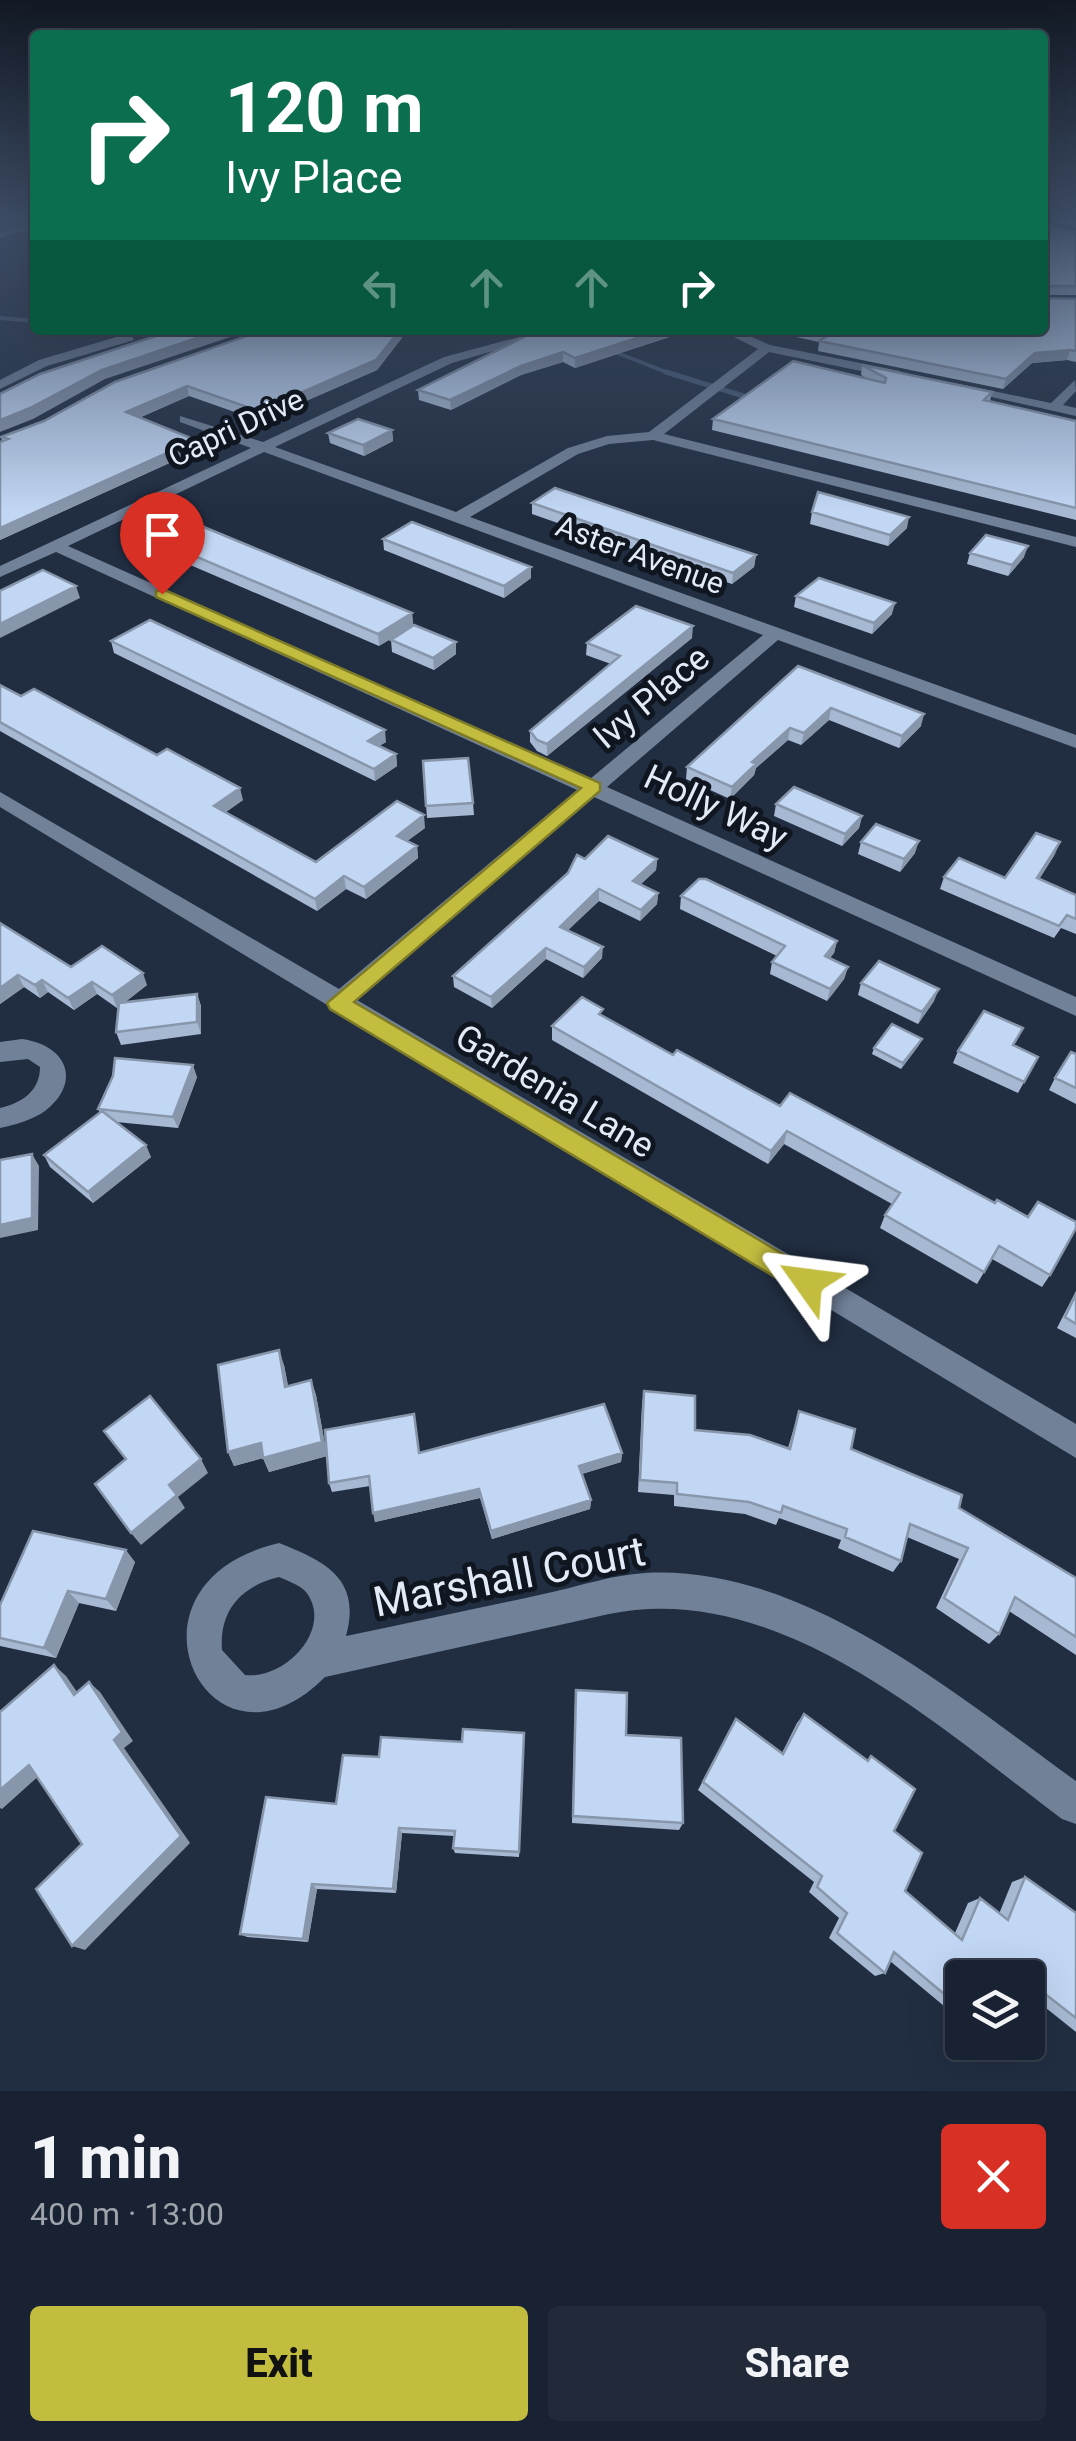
<!DOCTYPE html>
<meta charset="utf-8">
<style>
body{margin:0;font-family:Roboto,sans-serif;background:#222a3a;color:#f1f3f6;height:100vh;display:flex;flex-direction:column;font-size:38px;white-space:nowrap}
*{box-sizing:border-box;margin:0}
p{font-size:32px;color:#9fa4ac}
.icon{flex:none;width:55px;height:55px;fill:none;stroke:currentColor;stroke-width:2;stroke-linecap:round;stroke-linejoin:round}
.map{position:relative;height:2091px;overflow:hidden}
.sheet{display:flex;flex-direction:column;background:#192232;flex:1}
.sheet>*{flex:none}
.hud{position:absolute;left:30px;top:30px;width:1018px;height:305px;border-radius:10px;box-shadow:0 10px 40px #0002,0 0 0 2px #373f4d;background:#0b6e4f;color:#fff;overflow:hidden}
.tools{position:absolute;left:945px;top:1960px;display:grid;gap:20px}
.tools a{display:grid;place-items:center;width:100px;height:100px;border-radius:10px;background:#192232;box-shadow:0 10px 40px #0002,0 0 0 2px #373f4d;font-size:50px}
.pin{position:absolute;display:grid;place-items:center;width:85px;height:85px;color:#fff;margin:-102px -42px;border-radius:50% 50% 50% 0;rotate:-45deg;box-shadow:0 0 10px #0007}
.pin .icon{rotate:45deg}
.me{position:absolute;width:110px;margin:-55px;rotate:301deg;stroke-linejoin:round;filter:drop-shadow(0 0 8px #0008)}
.turn{display:flex;align-items:center;gap:35px;height:210px;padding:0 30px;font-size:45px}
.turn .icon{width:130px;height:130px;stroke-width:2.5}
.turn b{display:block;font-size:70px;line-height:85px}
.lanes{display:flex;align-items:center;height:95px;padding:0 30px;background:#0003;justify-content:center;gap:50px;direction:ltr}
.lanes .off{opacity:.35}
.round{display:grid;place-items:center;flex:none;width:105px;height:105px;border-radius:10px;background:#222a3a}
.head{display:flex;align-items:center;justify-content:space-between;height:170px;padding:0 30px}
h1{font-size:60px;font-weight:800;line-height:75px}
.cta{display:flex;gap:20px;margin-top:auto;padding:20px 30px}
.cta a{flex:1;height:115px;border-radius:10px;background:#c2bd3f;color:#111;font-size:40px;font-weight:800;line-height:115px;text-align:center}
.cta a+a{background:#222a3a;color:#f1f3f6}
.map>svg:first-child{display:block}
</style>
<div class="map">
<svg width="1076" height="2091" viewBox="0 0 1076 2091">
<rect width="100%" height="100%" fill="#212e42"/>
<g fill="none" stroke-linecap="round" stroke-linejoin="round">
<path stroke="#465974" stroke-width="4" d="M0,318L35,321
M607,349L674,375"/>
<path stroke="#465974" stroke-width="5" d="M666,372L753,399"/>
<path fill="#718198" fill-rule="evenodd" d="M35,221V227L0,238V232Z
M545,330H565L452,363L275,447L456,512L568,448L607,436L649,432L758,349L720,330H736L770,345L900,371V377L895,378L769,352L664,434L1076,537V547L653,440L609,444L578,454L470,517L1076,735V748L778,640L607,787L1076,997V1016L594,797L357,1000L1076,1424V1458L0,807V792L339,989L577,790L56,552L0,577V566L251,448L180,422V416L263,442L444,357ZM264,452L763,635L590,779L68,546Z
M130,333L134,340L47,366L0,389V380L39,360Z
M1075,380L1076,391L1063,405L1076,408V416L952,388L959,384L1051,403Z
M22,1039C66,1045 83,1081 45,1111C32,1120 15,1125 0,1128V1108C22,1103 40,1091 40,1067L28,1059L0,1062V1042Z
M279,1543C324,1561 362,1578 346,1636C413,1622 480,1608 548,1593C580,1586 612,1575 645,1573C803,1564 955,1694 1076,1781V1824L1062,1819C936,1725 778,1579 609,1614L325,1677C208,1795 106,1583 279,1543ZM279,1577C288,1581 300,1585 306,1592C334,1628 286,1680 245,1675L222,1650C219,1611 241,1586 279,1577Z"/>
</g>
<path fill="#a7b9d2" d="M1042,220H1076V227L1043,221Z
M1042,225L1076,232V295H1043Z
M1042,298L1076,299V362L1067,360L1032,363L1003,389L818,351L819,342L782,334L775,330H1042Z
M264,330H408L377,370L260,421L189,396L139,418L196,440L198,450L0,540V442L2,441L1,437L44,421Z
M546,330L688,331L575,368L563,362L521,375L451,410L419,400L418,390Z
M862,365L992,392L990,401L1076,421V520L712,430L713,419L868,379L861,375Z
M392,430L393,441L364,456L330,443L328,433Z
M532,503L756,555L754,567L732,584L532,514Z
M812,512L907,528L888,546L810,524Z
M129,528L412,613L413,625L379,646L132,540Z
M383,539L531,567V578L504,598L384,550Z
M970,553L1024,557L1008,576L967,564Z
M796,596L892,614L872,634L794,607Z
M692,638L547,756L537,751L530,742V731L611,664L586,655L587,643Z
M391,640L456,654L434,670L392,652Z
M111,641L386,742L379,746L396,754L397,766L375,781L114,653Z
M798,666L921,726L899,748L829,720L801,745L788,740L756,768L754,775L730,799L686,779L687,767Z
M0,685L21,696L157,755L243,800L226,812L316,862L425,828L407,841L417,846L418,858L366,899L346,889L317,911L0,731Z
M423,761L473,803L474,815L427,818Z
M776,804L862,816L859,828L842,846L774,816Z
M861,842L915,853L900,872L858,854Z
M1055,854L1039,879L1076,895V934L1061,928L1054,938L940,889L944,877L1005,878Z
M585,859H657L656,870L640,885L658,893L657,904L640,921L599,901L567,930L602,958L583,978L546,959L492,1008L454,987L453,976Z
M681,896L837,941L834,953L829,959L848,967L844,979L827,1001L770,974L772,962L777,956L680,909Z
M0,923L71,967L147,985L124,1003L197,994L201,1006V1034L121,1045L116,1032L118,1006L117,1008L97,994L74,1010L48,992L40,998L24,987L0,1004Z
M861,983L934,1001L918,1024L858,995Z
M603,1016L1050,1275L1042,1287L992,1259L977,1284L880,1228L885,1215L892,1204L784,1144L768,1164L552,1040V1026Z
M919,1045L901,1069L872,1054L874,1048Z
M1014,1046L1038,1057L1018,1093L953,1063L958,1051Z
M1076,1054V1104L1049,1090L1055,1078Z
M197,1077L178,1128L116,1122L151,1157L93,1203L50,1167L44,1155L100,1113L98,1109Z
M1076,1291V1338L1057,1328Z
M284,1365L288,1386L311,1380L316,1395L327,1456L419,1453H622L621,1462L582,1474L591,1500L590,1509L492,1539L480,1498L375,1522L370,1486L332,1492L329,1483L327,1456L269,1472L263,1458L234,1466L228,1452Z
M644,1391L695,1430L788,1448L799,1411L851,1449L959,1508L1076,1578V1655L1009,1611L999,1634L989,1644L936,1608L959,1559L907,1537L901,1561L893,1572L838,1548L841,1540L779,1518L776,1525L745,1514L674,1506V1495L638,1492L642,1404Z
M135,1562L116,1611L79,1603L56,1658L0,1646V1605Z
M575,1700L626,1735L683,1823L679,1830L572,1823Z
M804,1714L867,1760L871,1756L894,1831L905,1891L955,1933L968,1903L980,1898L999,1914L1012,1882L1025,1877L1076,1913V2032L1031,1996L962,1978V2021L890,1961L885,1973L875,1976L829,1938L839,1918L809,1892L814,1882L698,1790L736,1719L782,1753L797,1723Z
M524,1740L519,1857L455,1853L453,1848L454,1836L402,1833L396,1893L317,1889L308,1942L247,1937L240,1934L336,1804L379,1757L462,1742Z
M988,2042H1003L1011,2049L997,2050Z"/>
<path fill="#8896ab" d="M221,330H251L105,379L33,419L0,432V420L102,370Z
M400,330H408L377,370L260,421L259,411Z
M662,330H688L575,368V358Z
M1070,350L1067,360L1032,363L1003,389L1006,379L1035,353Z
M563,352V362L521,375L451,410L450,400L521,366Z
M187,386L189,396L128,422L126,412Z
M392,430L393,441L364,456L363,445Z
M196,440L198,450L0,540V528Z
M909,517L907,528L888,546L890,535Z
M1028,546L1024,557L1008,576L1012,565Z
M756,555L754,567L732,584L733,573Z
M531,567V578L504,598V586Z
M76,586L80,598L0,638V624Z
M895,603L892,614L872,634L874,623Z
M412,613L413,625L379,646L378,634Z
M693,626L692,638L547,756V744Z
M456,642V654L434,670L433,658Z
M831,708L829,720L801,745L804,733Z
M924,714L921,726L899,748L902,736Z
M790,728L788,740L756,768L754,775L730,799L732,787L752,762Z
M385,730L386,742L370,752L368,741Z
M396,754L397,766L375,781L374,769Z
M240,788L243,800L217,818L214,806Z
M424,815L425,828L398,848L397,836Z
M862,816L859,828L842,846L845,834Z
M919,841L915,853L900,872L904,859Z
M1060,842L1055,854L1032,891L1037,878Z
M417,846L418,858L366,899L364,887Z
M657,859L656,870L632,892L633,881Z
M344,876L346,889L317,911L315,899Z
M599,889V901L560,938V927Z
M658,893L657,904L640,921L641,910Z
M837,941L834,953L821,969L825,956Z
M603,947L602,958L583,978L584,967Z
M546,948V959L492,1008L491,997Z
M848,967L844,979L827,1001L830,989Z
M143,973L147,985L117,1008L112,995Z
M18,975L24,987L0,1004V988Z
M42,980L48,992L40,998L35,985Z
M92,982L97,994L74,1010L68,998Z
M939,989L934,1001L918,1024L922,1012Z
M197,994L201,1006V1034L197,1022Z
M922,1039L919,1045L901,1069L903,1063Z
M193,1065L197,1077L178,1128L173,1117Z
M787,1131L784,1144L768,1164L771,1151Z
M146,1145L151,1157L93,1203L88,1192Z
M32,1154L39,1166L38,1230L0,1238V1225Z
M279,1350L284,1365L291,1401L285,1387Z
M311,1380L316,1395L327,1456L269,1472L263,1458Z
M261,1443L267,1457L234,1466L228,1452Z
M622,1453L621,1462L578,1475L579,1466Z
M201,1459L208,1473L178,1497L185,1508L141,1545L131,1533L169,1485Z
M479,1489L480,1498L375,1522L373,1513Z
M591,1500L590,1509L492,1539L491,1531Z
M126,1550L135,1562L116,1611L106,1599Z
M68,1591L79,1603L56,1658L44,1648Z
M54,1665L66,1676L86,1705L74,1695Z
M89,1682L100,1692L133,1741L124,1748L190,1843L85,1950L72,1946L114,1740Z
M29,1765L42,1773L2,1809L0,1808V1790Z
M399,1828L402,1833L396,1893L393,1889Z
M312,1884L317,1889L308,1942L303,1939Z"/>
<path fill="#c2d7f4" stroke="#8896ab" stroke-width="2.5" d="M1042,225L1076,232V286H1045L1042,296Z
M1042,298L1076,299V351L1070,350L1035,353L1006,379L819,341L829,335L809,330H1042V306H1046L1042,302Z
M174,330H221L102,370L30,408L0,420V394L40,374Z
M264,330H400L376,360L259,411L187,386L126,412L196,440L0,528V442L8,439L1,437L44,421L115,382Z
M546,330H662L575,358L563,352L521,366L450,400L418,390L528,335Z
M793,361L885,383L886,378L862,365L992,392L984,400L1076,421V508L713,419Z
M358,419L392,430L363,445L328,433Z
M555,488L756,555L733,573L532,503Z
M818,492L909,517L890,535L812,512Z
M165,511L412,613L378,634L129,528Z
M412,522L531,567L504,586L383,539Z
M986,535L1028,546L1012,565L970,553Z
M43,570L76,586L0,624V591Z
M819,578L895,603L874,623L796,596Z
M636,606L693,626L547,744L537,740L530,731L620,656L587,643Z
M150,620L385,730L368,741L396,754L374,769L111,641Z
M414,625L456,642L433,658L391,640Z
M798,666L924,714L902,736L831,708L804,733L790,728L752,762L756,764L732,787L687,767Z
M0,685L21,696L34,689L157,755L167,749L240,788L214,806L316,862L397,801L424,815L397,836L417,846L364,887L344,876L315,899L0,722Z
M468,758L473,803L426,806L423,761Z
M794,787L862,816L845,834L776,804Z
M876,824L919,841L904,859L861,842Z
M1036,833L1060,842L1037,878L1076,895V919L1067,915L1059,926L944,877L959,858L1005,878Z
M608,836L657,859L633,881L658,893L641,910L599,889L560,927L603,947L584,967L546,948L491,997L453,976L568,873L577,855L585,859Z
M699,879H706L837,941L825,956L848,967L830,989L772,962L785,946L681,896Z
M0,923L71,967L102,946L143,973L112,995L92,982L68,998L42,980L35,985L18,975L0,988Z
M879,961L939,989L922,1012L861,983Z
M197,994V1022L116,1032L119,1003Z
M582,997L603,1009L599,1014L673,1055L677,1050L780,1106L790,1093L995,1203L997,1200L1028,1217L1038,1202L1076,1222V1228L1050,1275L999,1246L984,1272L885,1215L900,1193L787,1131L771,1151L552,1026Z
M984,1011L1023,1028L1013,1045L1038,1057L1024,1082L958,1051Z
M892,1024L922,1039L903,1063L874,1048Z
M1071,1052L1076,1054V1088L1055,1078Z
M115,1058L193,1065L173,1117L98,1109L113,1076Z
M102,1111L146,1145L88,1192L44,1155Z
M32,1154V1218L0,1225V1160Z
M1076,1294V1324L1065,1317Z
M279,1350L285,1387L311,1380L322,1442L263,1458L261,1443L228,1452L218,1365Z
M644,1391L695,1396V1430L750,1435L790,1449L799,1411L855,1429L851,1449L962,1495L959,1508L1076,1578V1637L1015,1597L999,1634L944,1598L968,1548L910,1524L901,1561L845,1537L847,1529L783,1506L781,1513L749,1502L677,1494V1483L640,1480Z
M150,1396L201,1459L169,1485L177,1495L131,1533L95,1484L126,1459L104,1431Z
M604,1404L622,1453L579,1466L591,1500L491,1531L479,1489L373,1513L369,1476L329,1483L325,1430L414,1414L419,1453Z
M33,1531L126,1550L106,1599L68,1591L44,1648L0,1638V1605Z
M54,1665L74,1695L89,1682L122,1732L114,1740L181,1836L72,1946L36,1889L82,1844L29,1765L0,1790V1712Z
M576,1690L627,1693L626,1735L681,1738L683,1823L573,1816Z
M804,1714L868,1761L871,1756L915,1789L894,1831L922,1853L905,1891L962,1940L980,1898L1008,1920L1025,1877L1076,1913V2018L1035,1986L1028,2005V1978H962V2009L894,1952L885,1973L837,1933L847,1913L817,1887L822,1876L703,1782L736,1719L783,1754Z
M463,1729L524,1733L519,1852L453,1848L455,1831L399,1828L393,1889L312,1884L303,1939L240,1934L266,1797L336,1804L343,1755L379,1757L381,1737L462,1742Z
M1003,2042H1013L1011,2049Z"/>
<linearGradient id="sky" x2="0" y2="1"><stop stop-color="#121924"/><stop offset="0.43" stop-color="#3d4c65"/><stop offset="1" stop-color="#3d4c65" stop-opacity="0"/></linearGradient>
<rect width="1076" height="512" fill="url(#sky)"/>
<path fill="#c2bd3f" stroke="#7e7b29" stroke-width="2.5" d="M156,591H167L600,783V791L354,1002L817,1274L821,1282L817,1291L808,1294L798,1291L330,1009L327,1003L581,788L156,597Z"/>
<g text-anchor="middle" stroke-width="10" stroke-linejoin="round" paint-order="stroke">
<g font-size="30" fill="#e2ebf8" stroke="#10161f">
<text transform="translate(236 428) rotate(-25)" y="10">Capri Drive</text>
<text transform="translate(640 555) rotate(20)" y="10">Aster Avenue</text>
</g>
<g font-size="35" fill="#e2ebf8" stroke="#10161f">
<text transform="translate(651 697) rotate(-40)" y="12">Ivy Place</text>
<text transform="translate(716 807) rotate(25)" y="12">Holly Way</text>
<text transform="translate(555 1091) rotate(31)" y="12">Gardenia Lane</text>
</g>
<g font-size="42" fill="#e2ebf8" stroke="#10161f">
<text transform="translate(509 1576) rotate(-11)" y="15">Marshall Court</text>
</g>
</g>
</svg>
<div class="tools">
<a><svg class="icon" aria-label="layers" viewBox="0 0 24 24"><path d="M12 4l9 5-9 5-9-5zM3 14l9 5 9-5"/></svg></a>
</div>
<div class="pin" style="left:162px;top:594px;background:#d93025"><svg class="icon" aria-label="arrive" viewBox="0 0 24 24"><path d="M6 21V4h12l-3 4 3 4H6"/></svg></div>
<svg class="me" style="left:808px;top:1282px" viewBox="-20 -20 40 40"><path d="M0-17L14 15 0 8-14 15z" fill="#c2bd3f" stroke="#fff" stroke-width="4"/></svg>
<div class="hud">
<div class="turn"><svg class="icon" aria-label="right" viewBox="0 0 24 24"><path d="M7 20v-9h11M14 6l5 5-5 5"/></svg><div><b>120 m</b>Ivy Place</div></div>
<div class="lanes"><svg class="icon off" aria-label="left" viewBox="0 0 24 24"><path d="M17 20v-9H6M10 6l-5 5 5 5"/></svg><svg class="icon off" aria-label="ahead" viewBox="0 0 24 24"><path d="M12 20V5M6 11l6-6 6 6"/></svg><svg class="icon off" aria-label="ahead" viewBox="0 0 24 24"><path d="M12 20V5M6 11l6-6 6 6"/></svg><svg class="icon" aria-label="right" viewBox="0 0 24 24"><path d="M7 20v-9h11M14 6l5 5-5 5"/></svg></div>
</div>
</div>
<section class="sheet">
<div class="head"><div><h1>1 min</h1><p>400 m · 13:00</p></div><a class="round" style="background:#d93025;color:#fff"><svg class="icon" aria-label="close" viewBox="0 0 24 24"><path d="M6 6l12 12M18 6L6 18"/></svg></a></div>
<div class="cta"><a>Exit</a><a>Share</a></div>
</section>
